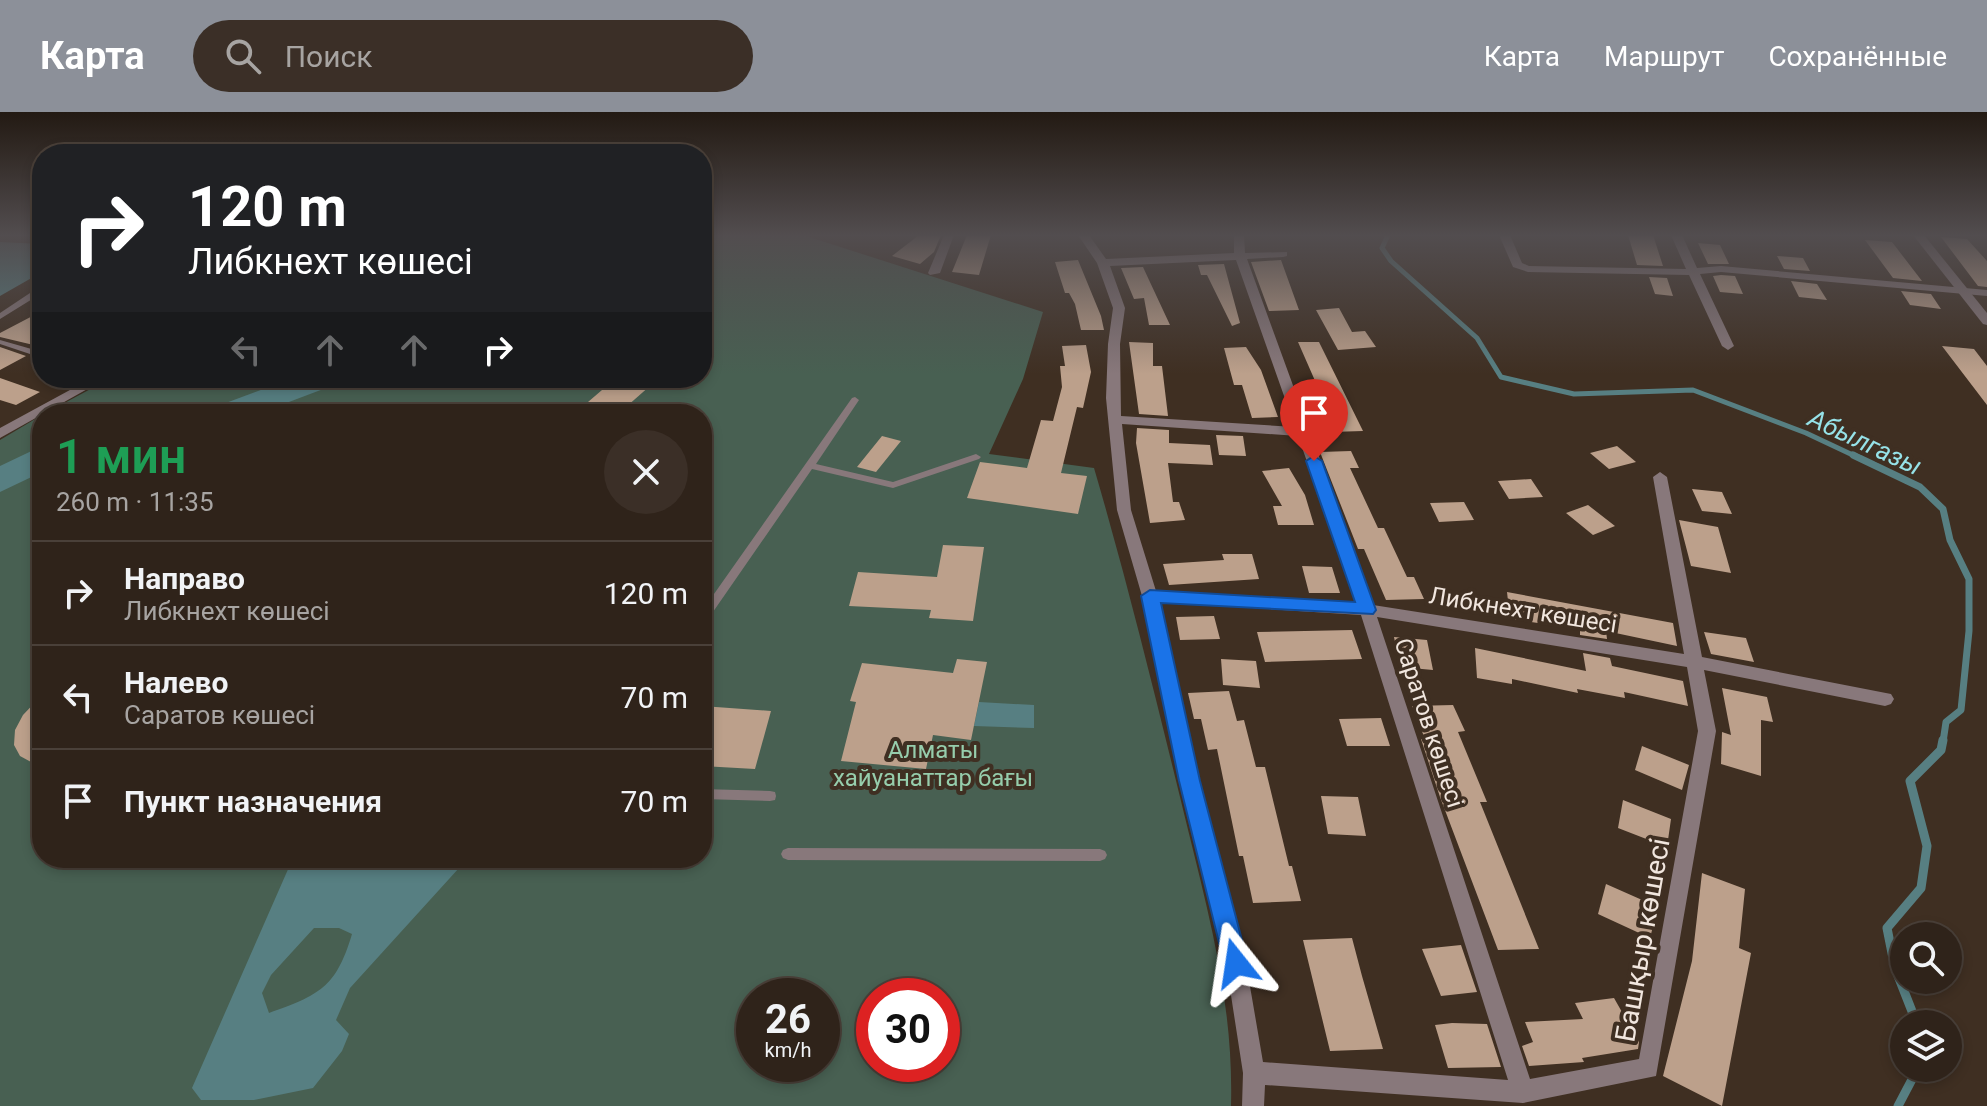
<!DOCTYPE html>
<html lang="ru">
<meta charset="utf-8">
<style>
body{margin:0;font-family:Roboto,sans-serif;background:#3b2f27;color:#f1f3f6;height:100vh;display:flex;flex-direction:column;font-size:30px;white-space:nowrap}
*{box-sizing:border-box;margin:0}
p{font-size:26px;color:#a7a4a2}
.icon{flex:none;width:44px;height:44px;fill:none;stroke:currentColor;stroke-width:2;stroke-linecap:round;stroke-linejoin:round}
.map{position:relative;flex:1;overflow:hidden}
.panel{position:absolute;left:32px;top:292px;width:680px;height:464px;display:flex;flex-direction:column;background:#2f231a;border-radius:32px;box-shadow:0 4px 12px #0003,0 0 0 2px #4a4039}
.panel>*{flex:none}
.hud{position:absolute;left:32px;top:32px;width:680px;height:244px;border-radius:32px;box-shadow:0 4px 12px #0003,0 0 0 2px #4a4039;background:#202124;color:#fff;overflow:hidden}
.controls{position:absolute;left:1890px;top:810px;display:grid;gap:16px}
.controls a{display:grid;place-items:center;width:72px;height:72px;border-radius:50%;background:#2f231a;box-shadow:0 4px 12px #0003,0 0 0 2px #4a4039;font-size:40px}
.speed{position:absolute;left:736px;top:866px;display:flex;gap:16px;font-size:40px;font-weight:700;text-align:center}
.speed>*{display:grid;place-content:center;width:104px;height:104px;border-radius:50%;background:#2f231a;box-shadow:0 4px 12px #0003,0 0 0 2px #4a4039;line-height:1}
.speed small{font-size:20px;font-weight:400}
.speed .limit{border:12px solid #d22;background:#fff;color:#111}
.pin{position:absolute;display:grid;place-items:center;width:68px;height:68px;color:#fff;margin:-82px -34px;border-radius:50% 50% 50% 0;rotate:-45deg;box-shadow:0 0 8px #0007}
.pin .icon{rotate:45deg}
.me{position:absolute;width:88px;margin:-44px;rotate:345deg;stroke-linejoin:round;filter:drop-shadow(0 0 6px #0008)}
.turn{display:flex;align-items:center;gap:28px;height:168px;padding:0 24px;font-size:36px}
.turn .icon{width:104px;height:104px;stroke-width:2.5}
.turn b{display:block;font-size:56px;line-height:68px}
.lanes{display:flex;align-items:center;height:76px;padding:0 24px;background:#0003;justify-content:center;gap:40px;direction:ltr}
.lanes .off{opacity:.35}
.round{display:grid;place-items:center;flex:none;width:84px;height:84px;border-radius:42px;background:#3b2f27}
.summary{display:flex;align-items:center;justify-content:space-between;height:136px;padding:0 24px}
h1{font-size:48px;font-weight:600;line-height:60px;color:#1e9e55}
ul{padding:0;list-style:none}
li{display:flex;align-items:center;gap:24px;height:104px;padding:0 24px;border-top:2px solid #4a4039}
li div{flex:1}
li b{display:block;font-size:30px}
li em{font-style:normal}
header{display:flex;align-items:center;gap:48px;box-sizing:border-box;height:112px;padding:0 40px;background:#8c9099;color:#fff}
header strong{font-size:38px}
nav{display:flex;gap:44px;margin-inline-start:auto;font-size:28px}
.search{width:560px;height:72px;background:#3b2f27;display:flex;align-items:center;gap:20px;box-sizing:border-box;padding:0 28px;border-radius:44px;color:#a7a4a2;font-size:30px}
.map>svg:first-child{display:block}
</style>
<header>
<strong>Карта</strong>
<div class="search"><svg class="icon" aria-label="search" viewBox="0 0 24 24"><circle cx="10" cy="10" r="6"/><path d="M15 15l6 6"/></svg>Поиск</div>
<nav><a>Карта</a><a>Маршрут</a><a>Сохранённые</a></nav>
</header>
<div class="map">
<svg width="1987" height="994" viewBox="0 0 1987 994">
<rect width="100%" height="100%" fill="#3f2f22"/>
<path fill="#486052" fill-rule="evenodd" d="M702,123H803L1043,200L1023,267L989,342L1094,356C1126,465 1153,575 1180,685C1205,789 1234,885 1231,994H0V328L42,303V746H702V302H44L111,266H196L200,275L247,266H702ZM754,884H822V952H754ZM874,884H942V952H874Z"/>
<path fill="#577f82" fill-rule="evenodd" d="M0,130L42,132V160L0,184Z
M979,590L1034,593V616L974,614Z
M293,746H460L459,756L350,876L336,908L349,922L342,939L313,976L254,988H201L192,976ZM314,816H339L352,822C336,876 319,883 269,901L262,881L271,863Z"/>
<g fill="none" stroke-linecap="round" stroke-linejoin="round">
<path stroke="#577f82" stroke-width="5" d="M1388,123L1382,136L1391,149L1477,226L1501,265L1574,282L1693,278L1806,321L1857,345"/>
<path stroke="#577f82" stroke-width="7" d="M1853,343L1920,375L1943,397L1950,428L1969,467V519L1961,598L1946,610L1943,630"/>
<path stroke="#577f82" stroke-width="9" d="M1917,912L1895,856L1887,816L1921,776L1927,734L1910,669L1941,638L1943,628
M1898,994L1918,956"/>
<path fill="#577f82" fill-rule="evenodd" d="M293,266H339L334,273L257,302H210L215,295Z
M42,334V360L0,380V354Z"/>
</g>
<path fill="#bca08b" d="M919,123H941L934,140L920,152L892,144Z
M967,123H991L979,163L952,160Z
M1628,123H1653L1663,154L1637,153Z
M1941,125L1967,127L1987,149V175L1978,174Z
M1865,128L1892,130L1922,169L1893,166Z
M1698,131L1720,133L1729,152H1708Z
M1777,144L1803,146L1810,159L1784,157Z
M1078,148L1101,204L1104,218H1081L1075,192L1069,181H1065L1055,150Z
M1281,148L1299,198L1269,199L1251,150Z
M1224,152L1240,211L1232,214L1207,163H1201L1198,153Z
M1143,155L1149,168L1170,213H1149L1144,186L1134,187L1121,156Z
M1721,163L1735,164L1743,182L1720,180L1713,164Z
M1649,165L1667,166L1673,184L1655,182Z
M1791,169L1817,172L1827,188L1799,185Z
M1901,179L1931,182L1941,197L1910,193Z
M1339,196L1352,220L1365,219L1376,235L1338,238L1316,198Z
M42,199V235L0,225V221Z
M1129,230L1153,231V254H1162L1168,304L1139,302Z
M1298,230H1319L1363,319L1331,320L1310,271H1316Z
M1086,233L1091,260L1083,296L1077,295L1061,361L1087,364L1078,402L967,386L980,350L1027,356L1041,308L1053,309L1062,275L1060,254H1065L1062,234Z
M1942,234L1974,237L1987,254V293Z
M0,235L26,244L0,258Z
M1246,235L1261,258L1278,305L1252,306L1242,273H1234L1224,236Z
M0,266L40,280L16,293L0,288Z
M616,266H659L618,302H574Z
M1137,316L1169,318V331L1210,333L1213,353L1168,351L1173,390H1179L1185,408L1150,411L1136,331Z
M1216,323L1243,324L1246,344L1219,343Z
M882,324L901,329L876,360L857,355Z
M1617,334L1636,350L1609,357L1590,341Z
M1351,339L1359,356H1350L1378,416H1384L1407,465H1414L1424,487L1386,488L1364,437H1358L1320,340Z
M1289,356L1305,383L1314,413H1278L1273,394H1282L1262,359Z
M1531,367L1543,385L1509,387L1498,369Z
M1692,377L1722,380L1732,402L1702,399Z
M1464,390L1474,408L1439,410L1430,391Z
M1588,393L1615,414L1593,423L1566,401Z
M1679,408L1718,415L1731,461L1691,454Z
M943,433L984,435L973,509L929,506L931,498L849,494L858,460L937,465Z
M1222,442H1252L1259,467L1169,473L1163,452L1224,448Z
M1302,454L1332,455L1340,481H1309Z
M1507,480L1673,511L1677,534L1606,519L1607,527L1580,523V517L1510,507Z
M1214,504L1220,527L1180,528L1176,505Z
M1352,518L1362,547L1265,550L1257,520Z
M1704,520L1746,526L1754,550L1711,542Z
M1394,525L1427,528L1433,558L1400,555Z
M1475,536L1586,559L1583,541L1610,546L1612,554L1683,569L1688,594L1624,580L1625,586L1577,577L1578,581L1512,567V572L1477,566Z
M957,547L987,550L971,628L933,623L926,657L841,649L856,590L850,589L862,551L953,561Z
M1221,547L1256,549L1260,576L1223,573Z
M1722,576L1767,585L1773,610L1761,608V664L1721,652L1722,620L1731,623Z
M1229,579L1237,609L1244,608L1256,655H1265L1289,754H1292L1301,789L1253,791L1243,744H1239L1217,637L1208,638L1201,607H1194L1188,581Z
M42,583V656L20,644L14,633L15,618L23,603Z
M1453,593L1465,619L1458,620L1487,690H1480L1539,837L1498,838L1440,685L1421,627H1425L1412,594Z
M702,594L771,599L755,657L702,654Z
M1381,606L1390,634H1347L1339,607Z
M1642,634L1689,653L1682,678L1635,658Z
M1321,684L1358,685L1366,724L1328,722Z
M1623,688L1671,707L1667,735L1618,716Z
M1702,761L1745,777L1739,836L1751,841L1722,994L1663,964L1692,849Z
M1606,772L1658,795L1650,826L1598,802Z
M1352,826L1362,864L1383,937L1330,939L1303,828Z
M1461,833L1477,880L1441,884L1422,837Z
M1614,886L1639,930L1638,937L1582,946L1584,950L1529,954L1522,934L1533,930L1525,910L1583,907L1575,891Z
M1452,911L1487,912L1501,955L1448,956L1435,913Z"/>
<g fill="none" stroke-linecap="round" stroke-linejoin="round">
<path fill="#88787b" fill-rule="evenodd" d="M39,175H42V181L0,207V201Z
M0,228L42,240V246L0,232Z
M855,285L859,288L816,352L893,370L973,343L976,342L981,345L979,347L893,376L812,357L706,510L702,511V499L852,286Z
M702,677L770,679L775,680L776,684L775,688L770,689L702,687Z
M788,736L1100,737L1105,739L1107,743L1105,747L1100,749L788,748L783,746L781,742L783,738Z"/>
<path fill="#88787b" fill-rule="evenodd" d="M944,123H954L940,161L930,163L928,161Z
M1078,123H1089L1106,147L1234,141V123H1244L1245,141L1287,140V144L1283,145L1247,147L1373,493L1684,542L1653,365L1660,360L1667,365L1702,545L1891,582L1894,587L1891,592L1885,594L1704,558L1716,619L1656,964L1523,991L1265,973L1264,994H1242L1243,961L1226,851L1180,669L1142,484L1117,398L1106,286L1108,232L1113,196L1097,151ZM1236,148L1295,315L1121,304L1120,232L1125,196L1110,154ZM1122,312L1298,324L1357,492L1156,479L1131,398ZM1159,490L1361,503L1508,968L1263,950L1246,851L1198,669ZM1377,505L1687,555L1698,619L1639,947L1530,967Z
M1499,123H1510L1522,151L1529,154L1686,157L1671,123H1682L1697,156L1721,154L1987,178V184L1721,160L1700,162L1734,234L1728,238L1722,234L1689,163L1528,160L1513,155Z
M92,266H107L0,326V316Z"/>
<path fill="#88787b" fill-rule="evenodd" d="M1913,123H1924L1987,201V213L1983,212Z"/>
</g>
<linearGradient id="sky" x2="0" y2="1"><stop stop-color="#231a13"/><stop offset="0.47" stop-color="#524d4f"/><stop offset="1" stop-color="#524d4f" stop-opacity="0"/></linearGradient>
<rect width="1987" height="262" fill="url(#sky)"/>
<path fill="#1a73e8" stroke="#114b97" stroke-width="2" d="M1314,344L1322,349L1376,498L1373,502L1161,491L1200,669L1248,851L1245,859L1236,862L1228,859L1224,851L1179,669L1141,484L1150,478L1355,490L1306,349Z"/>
<g text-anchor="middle" stroke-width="8" stroke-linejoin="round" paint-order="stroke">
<g font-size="24" fill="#f1e6de" stroke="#3f2f22">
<text transform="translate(1523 498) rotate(9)" y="8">Либкнехт көшесі</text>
<text transform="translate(1429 611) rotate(72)" y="8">Саратов көшесі</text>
</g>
<g font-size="24" fill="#96cdac" stroke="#3f2f22">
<text x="933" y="646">Алматы<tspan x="933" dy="28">хайуанаттар бағы</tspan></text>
</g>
<g font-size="26" font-style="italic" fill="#96e2e8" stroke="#3f2f22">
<text transform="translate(1865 330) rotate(25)" y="9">Абылгазы</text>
</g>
<g font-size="28" fill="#f1e6de" stroke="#3f2f22">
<text transform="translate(1642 828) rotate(-80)" y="10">Башқыр көшесі</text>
</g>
</g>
</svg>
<div class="controls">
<a><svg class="icon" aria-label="search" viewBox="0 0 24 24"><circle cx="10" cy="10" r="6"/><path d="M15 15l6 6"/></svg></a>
<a><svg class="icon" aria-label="layers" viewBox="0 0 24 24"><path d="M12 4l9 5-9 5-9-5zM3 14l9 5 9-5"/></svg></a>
</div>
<div class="speed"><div>26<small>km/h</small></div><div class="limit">30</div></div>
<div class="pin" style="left:1314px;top:349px;background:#d93025"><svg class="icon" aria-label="arrive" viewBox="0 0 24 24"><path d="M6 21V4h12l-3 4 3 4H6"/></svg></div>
<svg class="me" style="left:1236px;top:851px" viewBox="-20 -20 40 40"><path d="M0-17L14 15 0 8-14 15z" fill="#1a73e8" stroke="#fff" stroke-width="4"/></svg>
<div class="hud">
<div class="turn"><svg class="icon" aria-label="right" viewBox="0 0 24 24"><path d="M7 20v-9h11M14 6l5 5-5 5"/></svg><div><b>120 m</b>Либкнехт көшесі</div></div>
<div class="lanes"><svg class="icon off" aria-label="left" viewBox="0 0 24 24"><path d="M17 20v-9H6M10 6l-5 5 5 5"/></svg><svg class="icon off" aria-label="ahead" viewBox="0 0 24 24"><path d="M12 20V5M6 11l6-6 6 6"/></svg><svg class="icon off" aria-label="ahead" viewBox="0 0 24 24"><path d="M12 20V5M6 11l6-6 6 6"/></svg><svg class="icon" aria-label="right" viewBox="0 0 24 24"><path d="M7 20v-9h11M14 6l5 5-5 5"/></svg></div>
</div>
<section class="panel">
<div class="summary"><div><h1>1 мин</h1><p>260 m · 11:35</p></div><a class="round"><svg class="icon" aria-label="close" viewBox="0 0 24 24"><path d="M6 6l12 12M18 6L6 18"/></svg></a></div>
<ul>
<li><svg class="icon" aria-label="right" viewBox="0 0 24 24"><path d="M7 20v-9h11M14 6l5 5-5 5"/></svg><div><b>Направо</b><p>Либкнехт көшесі</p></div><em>120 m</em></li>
<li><svg class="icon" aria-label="left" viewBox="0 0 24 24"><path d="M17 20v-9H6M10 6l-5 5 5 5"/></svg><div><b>Налево</b><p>Саратов көшесі</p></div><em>70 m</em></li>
<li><svg class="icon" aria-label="arrive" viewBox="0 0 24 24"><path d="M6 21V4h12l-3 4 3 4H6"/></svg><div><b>Пункт назначения</b></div><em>70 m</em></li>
</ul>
</section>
</div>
